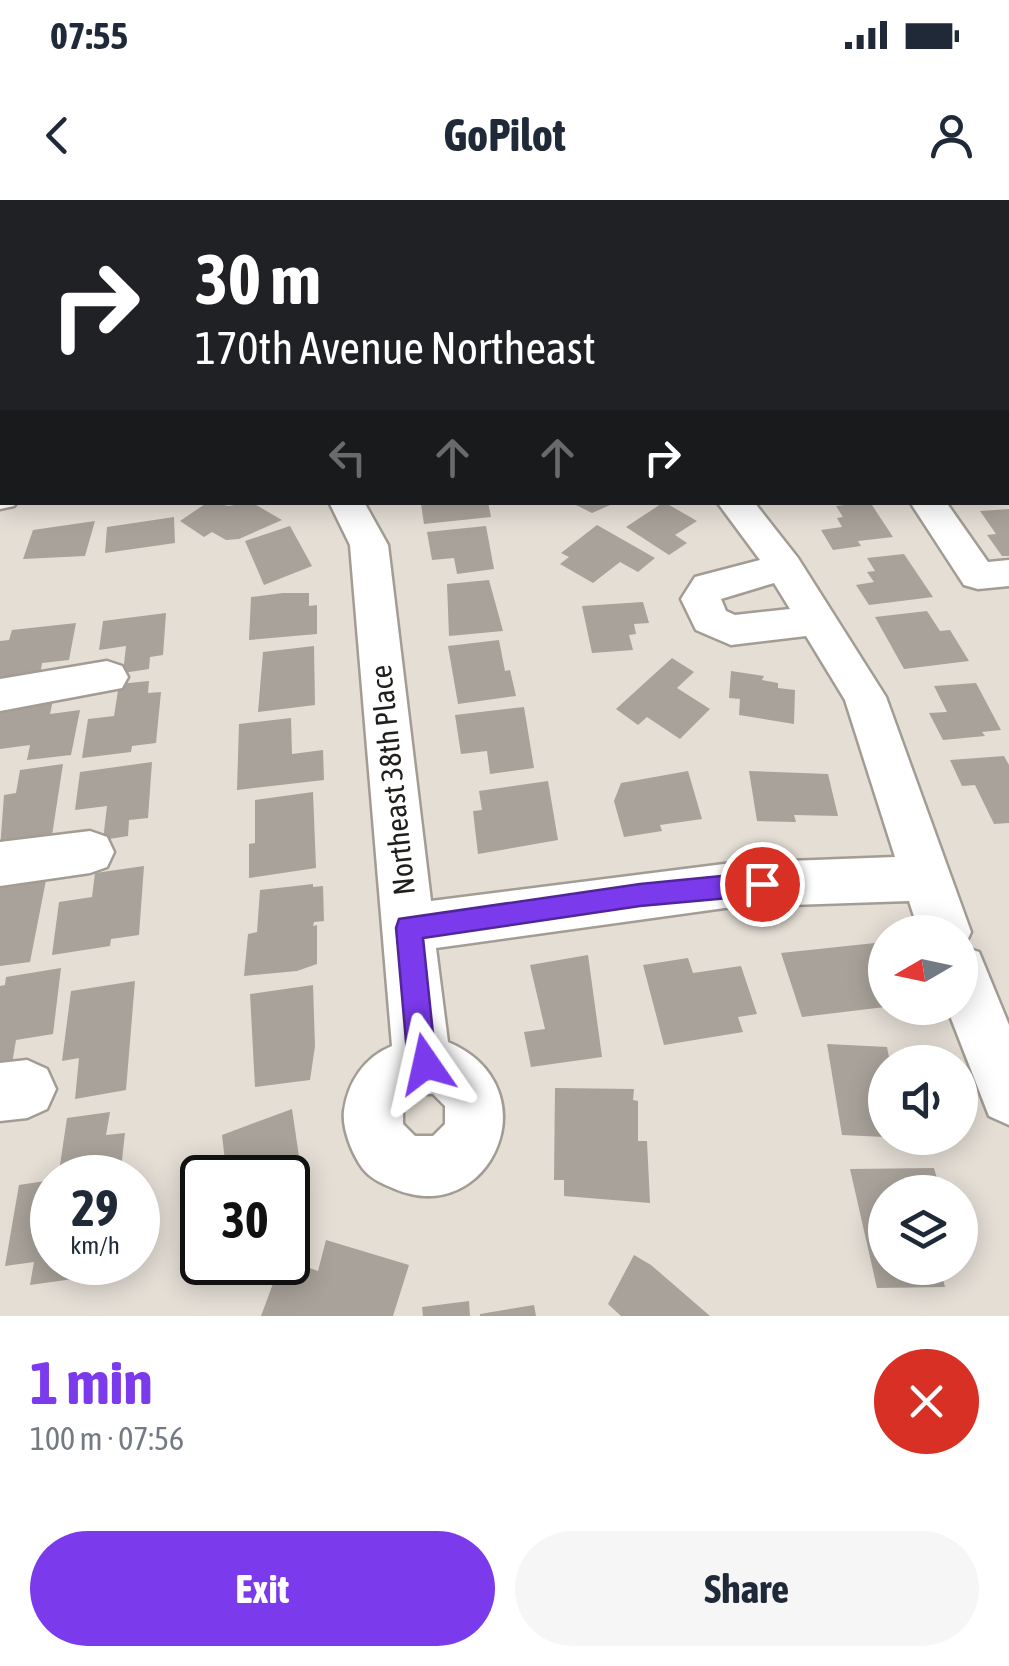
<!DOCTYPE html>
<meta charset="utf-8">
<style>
body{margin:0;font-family:"Asap Condensed",sans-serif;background:#f6f6f7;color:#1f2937;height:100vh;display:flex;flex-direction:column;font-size:38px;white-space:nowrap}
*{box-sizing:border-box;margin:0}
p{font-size:32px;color:#747a83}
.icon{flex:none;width:55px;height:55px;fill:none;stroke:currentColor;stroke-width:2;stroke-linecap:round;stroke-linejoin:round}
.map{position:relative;height:1116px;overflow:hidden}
.sheet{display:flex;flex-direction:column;background:#fff;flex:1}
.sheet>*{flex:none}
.guide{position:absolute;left:0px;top:0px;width:1010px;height:305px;box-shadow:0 5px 25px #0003;background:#202124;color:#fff;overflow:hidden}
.needle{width:65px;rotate:261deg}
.controls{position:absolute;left:868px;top:715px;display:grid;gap:20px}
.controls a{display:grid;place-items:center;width:110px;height:110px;border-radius:50%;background:#fff;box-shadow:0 5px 25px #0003;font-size:50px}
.speed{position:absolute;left:30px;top:955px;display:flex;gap:20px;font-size:50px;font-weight:700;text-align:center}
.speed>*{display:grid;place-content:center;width:130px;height:130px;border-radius:50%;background:#fff;box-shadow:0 5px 25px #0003;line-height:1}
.speed small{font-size:25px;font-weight:400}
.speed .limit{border:5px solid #111;border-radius:15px;background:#fff;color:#111}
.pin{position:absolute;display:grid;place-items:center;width:85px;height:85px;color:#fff;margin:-42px;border:5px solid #fff;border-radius:50%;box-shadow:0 2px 10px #0007}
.me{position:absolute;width:110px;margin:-55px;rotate:349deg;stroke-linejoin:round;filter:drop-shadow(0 0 8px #0008)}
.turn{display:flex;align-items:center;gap:35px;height:210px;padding:0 30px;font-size:45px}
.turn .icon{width:130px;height:130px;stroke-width:2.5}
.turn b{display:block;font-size:70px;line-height:85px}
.lanes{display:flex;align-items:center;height:95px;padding:0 30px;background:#0003;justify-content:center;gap:50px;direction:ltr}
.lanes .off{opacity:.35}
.round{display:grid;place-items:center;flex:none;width:105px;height:105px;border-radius:52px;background:#f6f6f7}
.overview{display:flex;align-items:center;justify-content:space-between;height:170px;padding:0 30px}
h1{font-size:60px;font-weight:700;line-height:75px;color:#7c3aed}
.action{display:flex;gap:20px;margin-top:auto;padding:20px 30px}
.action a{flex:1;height:115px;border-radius:60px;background:#7c3aed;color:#fff;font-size:40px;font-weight:700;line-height:115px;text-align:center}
.action a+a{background:#f6f6f7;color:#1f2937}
.status{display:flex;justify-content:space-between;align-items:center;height:70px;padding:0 50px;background:#fff;direction:ltr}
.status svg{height:28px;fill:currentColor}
header{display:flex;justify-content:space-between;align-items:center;height:130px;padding:0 30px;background:#fff;font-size:45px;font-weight:700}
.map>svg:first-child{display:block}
</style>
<div class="status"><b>07:55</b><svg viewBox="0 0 49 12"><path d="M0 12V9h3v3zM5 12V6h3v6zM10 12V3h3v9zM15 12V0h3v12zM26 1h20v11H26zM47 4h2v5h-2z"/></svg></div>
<header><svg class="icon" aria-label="back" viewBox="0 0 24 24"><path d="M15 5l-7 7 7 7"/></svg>GoPilot<svg class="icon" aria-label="person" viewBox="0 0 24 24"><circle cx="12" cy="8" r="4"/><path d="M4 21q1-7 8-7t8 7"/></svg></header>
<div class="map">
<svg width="1009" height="1116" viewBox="0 0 1009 1116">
<rect width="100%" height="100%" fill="#e4ded5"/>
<path fill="#a8a29a" d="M208,302L229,306L251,302L282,320L239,339L226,340L212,332L204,337L180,321Z
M488,302L491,317L424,324L421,304Z
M570,302H617L592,313Z
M664,302L697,321L675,335L687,343L669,355L626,327Z
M870,302L893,337L858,341L861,346L833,350L821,330L842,327L837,318L843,317L836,306Z
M1009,309V356H1002L987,335L996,334L980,311Z
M174,317L175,343L105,353L107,327Z
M95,321L85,356L23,359L33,330Z
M597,325L655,358L638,372L620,362L593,383L560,364L569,357L561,353Z
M290,326L312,366L264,385L245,341Z
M486,326L494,369L457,374L454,358L432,360L427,332Z
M904,354L933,397L869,405L856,385L874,382L867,372L875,371L867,358Z
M489,380L503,431L449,436L447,384Z
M283,393H309V406L317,405V434L249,440L251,397Z
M643,402L649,423L634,424L636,434L629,435L633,450L592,453L582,406Z
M927,411L940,431L950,430L969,461L904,469L875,417Z
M166,413L163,455L150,457L149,469L123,473L126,446L99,450L103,421Z
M76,423L69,460L42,463L40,476L0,481V441L9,440L12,430Z
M499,440L505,471L510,470L516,496L458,504L448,446Z
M314,446L315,505L258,512L263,452Z
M672,458L694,472L677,488L710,509L680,539L647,517L638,525L616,509Z
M731,471L764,476L762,480L778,483V488L795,490L794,524L739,515L740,499L729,498Z
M149,481L148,493L161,492L156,543L132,546L131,552L82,558L88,519L114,516L119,484Z
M976,483L1001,530L982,532L985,536L943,540L929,513L947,512L934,486Z
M53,500L50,514L80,510L71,555L27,560L30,545L0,549V505Z
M524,507L534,568L490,574L487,551L461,554L455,515Z
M291,518L292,554L323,550L324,580L237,590L239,524Z
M1004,556L1009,565V623L994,624L975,585L962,586L950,560Z
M152,562L148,618L129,620L128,636L103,640L107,606L75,610L80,572Z
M63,564L51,642L0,649L4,595L16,593L20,570Z
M688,571L702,619L660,625L662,631L624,637L614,601L621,583Z
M749,571L828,574L838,616L794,615L796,622L757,621Z
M548,581L558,640L478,654L473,611L482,610L479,591Z
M313,592L316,668L249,678V644L255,643V600Z
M144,666L139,735L111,739L110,746L52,755L59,702L92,697L95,673Z
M48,670L30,762L0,766V675Z
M313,684V687L323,686L324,721L314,722L313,726L317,725V764L297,771L244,776L248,734L257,732L260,690Z
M875,743L885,768V807L802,817L781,753Z
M588,755L602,857L531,867L524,832L545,829L530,765Z
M688,758L693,773L741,766L757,814L738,817L743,832L664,845L643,765Z
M61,768L53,834L16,840L12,864L0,866V786L5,785L6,777Z
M135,781L126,890L75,899L79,858L62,861L71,791Z
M313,785L315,846L310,880L255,887L250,794Z
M827,844L887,847L890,862H885V937L842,935Z
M555,888L634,889L633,900L638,901V941H647L650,1003L564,996V980H554Z
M292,909L309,1025L288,1032V978H227L222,935Z
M110,912L106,935L125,933L120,978H58L67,918Z
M934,968L941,992H885V1068H940L945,1087L877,1088L850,969Z
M52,980V1062H75L73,1079L30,1085L34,1062L5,1066L19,985Z
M326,1040L409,1065L393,1116H261L281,1062L288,1060L318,1071Z
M634,1055L651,1065L710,1116H621L608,1104Z
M469,1101L470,1116H423L422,1107Z
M534,1105L536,1116H480V1114Z"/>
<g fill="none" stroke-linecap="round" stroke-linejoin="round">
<defs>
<path id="minor" d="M638,0H662L663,2H639Z
M961,0H987L988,2H963Z
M1008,24L1009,25V41L1008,40Z
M0,90H2V106H0Z
M0,287L2,302H17L14,306L0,309Z
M329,302H364L388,345L431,701L732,663L895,657L845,500L806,436L731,445L696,430L681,399L695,377L760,360L717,302H754L798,358L886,497L971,732L964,747L979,752L1009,825V925L989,916L947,808H960V732H919L909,701L732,707L436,748L448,842C554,887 490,1029 395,989C383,984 371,979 363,969C352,954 342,929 344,911C348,881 365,857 392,846L350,345ZM774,383L790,409L735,415L726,411L721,399ZM415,894H433L445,906V924L433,936H415L403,924V906Z
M910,302H946L988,362L1009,360V386L978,389L964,385Z
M107,461L122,466L128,477L122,488L0,511V479Z
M90,631L107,637L114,652L107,667L90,673L0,686V642Z
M27,860L47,869L56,889L47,909L27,918L0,921V863Z"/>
</defs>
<use href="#minor" stroke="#a29c94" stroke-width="5"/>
<use href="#minor" fill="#fff" fill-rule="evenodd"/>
</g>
<path fill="#7c3aed" stroke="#51269a" stroke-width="2.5" d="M762,672L771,676L775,684L771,691L762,695L640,706L423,738L435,853L441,864L436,874L422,879L412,874L408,864L396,728L399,719L640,684Z"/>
<g text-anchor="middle" stroke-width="9" stroke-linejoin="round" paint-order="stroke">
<g font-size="30" fill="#201e1b" stroke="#fff">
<text transform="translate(393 580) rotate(-96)" y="10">Northeast 38th Place</text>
</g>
</g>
</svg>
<div class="controls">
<a><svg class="needle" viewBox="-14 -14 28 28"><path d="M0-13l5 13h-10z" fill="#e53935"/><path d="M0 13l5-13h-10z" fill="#747a83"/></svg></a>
<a><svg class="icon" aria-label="sound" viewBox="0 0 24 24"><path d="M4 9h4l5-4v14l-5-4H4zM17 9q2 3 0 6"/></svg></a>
<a><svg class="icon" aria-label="layers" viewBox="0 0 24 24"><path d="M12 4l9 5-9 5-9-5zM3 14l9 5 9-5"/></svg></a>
</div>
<div class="speed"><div>29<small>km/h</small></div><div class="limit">30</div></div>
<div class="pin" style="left:762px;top:684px;background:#d93025"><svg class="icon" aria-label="arrive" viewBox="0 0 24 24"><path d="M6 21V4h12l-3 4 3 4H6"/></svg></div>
<svg class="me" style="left:426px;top:864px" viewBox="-20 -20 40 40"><path d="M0-17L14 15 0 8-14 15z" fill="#7c3aed" stroke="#fff" stroke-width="4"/></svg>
<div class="guide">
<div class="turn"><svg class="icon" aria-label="right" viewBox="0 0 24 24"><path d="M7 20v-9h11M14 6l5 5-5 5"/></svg><div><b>30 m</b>170th Avenue Northeast</div></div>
<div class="lanes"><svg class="icon off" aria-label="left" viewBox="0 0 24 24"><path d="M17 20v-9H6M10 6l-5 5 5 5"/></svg><svg class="icon off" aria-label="ahead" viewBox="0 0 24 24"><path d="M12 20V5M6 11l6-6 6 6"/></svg><svg class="icon off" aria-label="ahead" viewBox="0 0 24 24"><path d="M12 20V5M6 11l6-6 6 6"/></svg><svg class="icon" aria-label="right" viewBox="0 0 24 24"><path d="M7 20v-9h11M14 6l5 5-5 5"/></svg></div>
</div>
</div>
<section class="sheet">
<div class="overview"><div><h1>1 min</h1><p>100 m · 07:56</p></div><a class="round" style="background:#d93025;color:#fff"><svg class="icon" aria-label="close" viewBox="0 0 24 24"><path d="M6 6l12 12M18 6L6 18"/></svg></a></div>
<div class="action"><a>Exit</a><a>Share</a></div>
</section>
